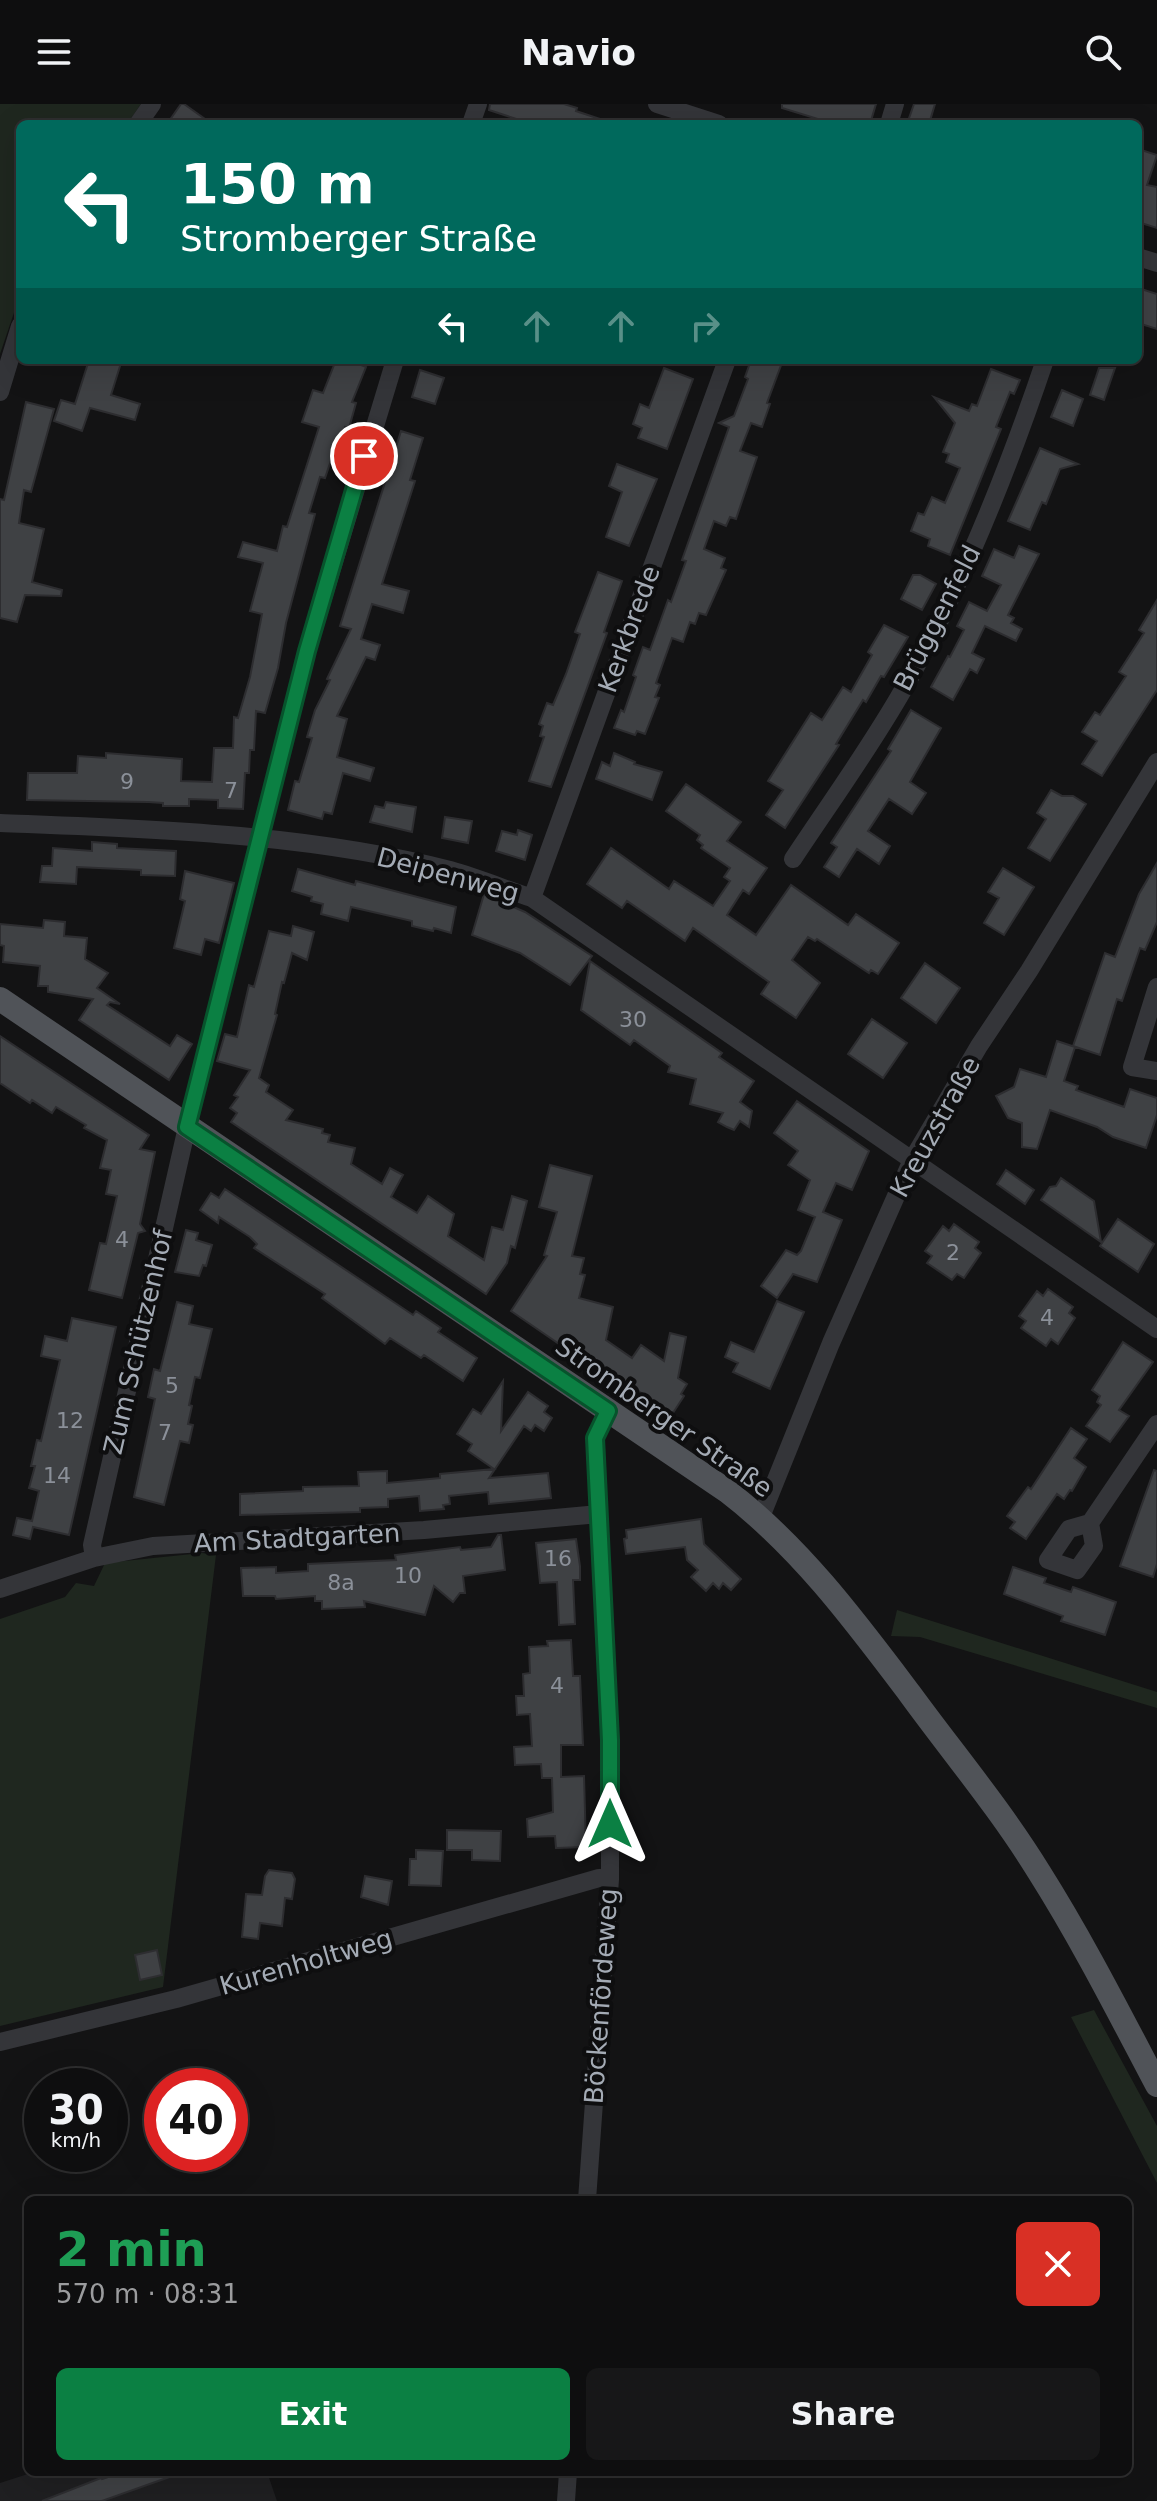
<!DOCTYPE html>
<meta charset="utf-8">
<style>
body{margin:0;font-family:"DejaVu Sans",sans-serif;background:#171718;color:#f1f3f6;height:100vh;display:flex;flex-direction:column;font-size:30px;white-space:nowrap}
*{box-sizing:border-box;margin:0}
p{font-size:26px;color:#9b9c9e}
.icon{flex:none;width:44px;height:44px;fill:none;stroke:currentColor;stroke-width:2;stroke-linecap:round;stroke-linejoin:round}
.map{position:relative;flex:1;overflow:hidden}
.details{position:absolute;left:24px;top:2092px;width:1108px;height:280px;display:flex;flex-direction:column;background:#0e0e0f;border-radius:12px;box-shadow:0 8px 32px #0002,0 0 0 2px #2e2e2f}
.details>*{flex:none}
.banner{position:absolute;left:16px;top:16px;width:1126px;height:244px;border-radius:12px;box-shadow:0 8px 32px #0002,0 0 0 2px #2e2e2f;background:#00695c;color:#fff;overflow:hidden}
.speed{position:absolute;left:24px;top:1964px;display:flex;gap:16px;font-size:40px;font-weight:700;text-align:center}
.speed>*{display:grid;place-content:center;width:104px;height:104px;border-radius:50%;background:#0e0e0f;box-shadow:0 8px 32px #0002,0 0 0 2px #2e2e2f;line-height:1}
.speed small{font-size:20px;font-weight:400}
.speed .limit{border:12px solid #d22;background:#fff;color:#111}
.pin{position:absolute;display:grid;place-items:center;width:68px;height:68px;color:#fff;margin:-34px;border:4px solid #fff;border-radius:50%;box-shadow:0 2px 8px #0007}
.me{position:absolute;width:88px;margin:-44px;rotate:0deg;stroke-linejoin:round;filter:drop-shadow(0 0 6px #0008)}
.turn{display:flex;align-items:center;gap:28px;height:168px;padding:0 32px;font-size:36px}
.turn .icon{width:104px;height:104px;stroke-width:2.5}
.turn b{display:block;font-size:56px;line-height:68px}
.lanes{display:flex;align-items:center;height:76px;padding:0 32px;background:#0003;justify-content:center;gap:40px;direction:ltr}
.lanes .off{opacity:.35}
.round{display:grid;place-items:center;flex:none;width:84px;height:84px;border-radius:12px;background:#171718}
.head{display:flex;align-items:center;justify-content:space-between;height:136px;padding:0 32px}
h1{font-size:48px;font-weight:800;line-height:60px;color:#1e9e55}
.primary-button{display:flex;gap:16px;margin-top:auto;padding:16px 32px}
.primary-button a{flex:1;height:92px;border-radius:12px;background:#0b8043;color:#fff;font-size:32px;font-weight:800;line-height:92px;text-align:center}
.primary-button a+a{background:#171718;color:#f1f3f6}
header{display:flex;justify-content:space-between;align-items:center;height:104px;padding:0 32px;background:#0e0e0f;font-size:36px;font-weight:800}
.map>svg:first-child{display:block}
</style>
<header><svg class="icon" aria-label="menu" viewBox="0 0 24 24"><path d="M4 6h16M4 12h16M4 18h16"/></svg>Navio<svg class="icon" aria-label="search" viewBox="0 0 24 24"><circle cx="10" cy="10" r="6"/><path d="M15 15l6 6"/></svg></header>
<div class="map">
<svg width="1157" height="2397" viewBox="0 0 1157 2397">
<rect width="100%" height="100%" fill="#131314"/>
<path fill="#1f1f21" d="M34,2368H267L277,2397H0V2379Z"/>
<path fill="#1f271f" d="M0,0H141L127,20H20V191L0,250Z
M202,1449L216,1451L163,1883L0,1922V1515L65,1493L76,1479L94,1482L105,1459Z
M897,1506L1157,1588V1604L920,1533L891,1532Z
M1094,1906L1157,2022V2079L1071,1913Z"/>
<path fill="#3f4144" stroke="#2d2d30" stroke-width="2" d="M181,0H184L212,20H167Z
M490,0H564L577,4L576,7L606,17V20H532L489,6Z
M782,0H876L870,20H834L782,4Z
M914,0H935L929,20H907Z
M1138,45L1157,51L1147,81L1157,83V124L1138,118Z
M1138,184L1157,190V225L1138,219Z
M89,256H112L121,259L111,291L140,300L135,316L90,304L82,327L54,317L61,296L75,300Z
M336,256H363L361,261L366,263L352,298L356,299L349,324L345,323L343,331L340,330L325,374L320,373L309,409L315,410L286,519L278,564L265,609L256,607L254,646H250L249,669H245L243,705L218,704V696L189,695V702H163V699L148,698L27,696L28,669H77L78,652L106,654V649L182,655L181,677L212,678L214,644H233L234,613L238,614L250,573L262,510L250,507L263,459L238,453L243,438L277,447L283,422L287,423L319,323L302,318L313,286L323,289Z
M751,256H783L767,299L770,300L762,323L751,319L740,347L757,353L736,415L730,413L726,422L714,417L704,445L725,454L721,464L726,466L706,511L699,509L695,520L690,518L683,538L672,534L656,579L660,581L655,593L659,594L645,630L637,627L635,631L614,624L621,606L624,608L636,573L633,571L643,543L650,546L668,496L671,498L686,457L682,456L729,323L719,319L734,312L748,275L745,273Z
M664,264L693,275L667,345L638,334L642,324L633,320L640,300L649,304Z
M1099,264H1115L1104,296L1090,291Z
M991,265L1020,276L1014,290L1010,288L996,323L1001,325L950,451L928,442L930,435L911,427L918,409L924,411L932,393L945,399L960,364L946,358L949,350L943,348L955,319L934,293L969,307L972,300L977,302Z
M420,266L444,274L435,300L412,293Z
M1062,286L1083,295L1073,322L1051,313Z
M26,298L54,305L31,388L24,386L19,419L44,425L32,478L62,486L61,492L25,491L17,518L0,514V395L4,396Z
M401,327L423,334L410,376L415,377L382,480L409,487L403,509L372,500L361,535L380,541L375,556L366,553L337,612L347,615L337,653L374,664L370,677L343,669L332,710L324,708L322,715L288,706L295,677L299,678L312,634L307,633L315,606L330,576L327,575L351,525L340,522Z
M1040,344L1078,360L1060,365L1046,400L1042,398L1030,426L1008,417Z
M617,360L657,375L629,442L606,433L622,388L609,382Z
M1019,442L1039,450L1008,511L1014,514L1011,519L1022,525L1016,537L985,522L972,549L984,555L977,569L970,565L953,596L931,583L948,552L950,553L964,526L957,522L969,498L987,507L1001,481L982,472L994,445L1014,454Z
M598,468L622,477L604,528L607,529L551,683L529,677L544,633L540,632L543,622L539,620L547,599L553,601L566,570L580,530L575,528Z
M913,471H920L936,480L922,506L901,495Z
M1157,496V586L1102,672L1082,660L1097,637L1082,628L1095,608L1100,611L1126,572L1119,568L1144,529L1139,526Z
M884,521L908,533L884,573L881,572L866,598L863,596L836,640L839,641L785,724L766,711L783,686L768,677L811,609L822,616L843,583L851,588L872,551L868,548Z
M911,606L941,624L910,678L926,689L912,710L889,695L868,727L890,742L879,760L857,745L839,773L824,763L837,743L831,739L891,647L888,645Z
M614,649L635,658L634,660L662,668L652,696L596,675L602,658L610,662Z
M686,680L741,718L727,737L767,764L749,790L743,786L727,811L756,831L791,781L848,821L856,810L899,839L878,870L871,866L869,869L817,835L815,837L808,833L792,856L820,879L796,914L761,890L769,878L693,824L685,837L627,797L622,804L587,780L611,744L669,785L674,777L713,802L730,777L724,773L730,764L701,744L703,741L697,736L700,731L666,707Z
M1051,686L1062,692H1073L1086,700L1050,757L1028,744L1046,715L1037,709Z
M386,698L416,703L412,728L370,718L375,702L384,704Z
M445,713L472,717L468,739L442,734Z
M518,726L532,731L525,756L496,747L502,727L517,731Z
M92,738L117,740V744L176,747L175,772L141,771V766L77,763L76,780L40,778L42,762H52L53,744L92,747Z
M1157,759V818L1145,846L1140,844L1122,897L1117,895L1100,951L1073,942L1105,849L1115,853L1139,790Z
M1003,764L1034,783L1004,831L984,819L999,794L988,788Z
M298,765L355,781L356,777L456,803L451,829L434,824L433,827L412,822V817L351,803L348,817L321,810L323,800L311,797L312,793L292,787Z
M185,767L234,779L219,839L205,835L201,851L174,844L185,797L180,795Z
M484,790L525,808L592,852L570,881L520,849L472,831Z
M44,816L65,818L64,832L87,834L85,855L108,869L97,884L120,900L110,898L107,901L170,942L177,931L192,940L169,976L79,916L93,895L48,888V882H38L40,862L3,858L4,842L0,841V820L43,824Z
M293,822L314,828L307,856L292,849L284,879L282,878L275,910L277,911L259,974L269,981L266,988L293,1006L286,1016L323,1025L322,1029L330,1031L328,1038L355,1044L351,1060L382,1080L390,1064L403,1071L391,1093L417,1109L428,1092L454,1110L448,1132L484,1156L492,1123L503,1126L512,1092L527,1097L515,1144L511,1142L507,1159L486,1190L231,1018L237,1009L230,1004L238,993L234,991L250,966L217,957L225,930L237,933L249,881L254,883L269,827L291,832Z
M590,857L722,949L719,953L754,977L740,998L752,1007L749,1023L740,1017L734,1026L727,1023L718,1018L723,1009L690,1000L696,975L668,968L670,962L634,936L630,941L581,906Z
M925,859L960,884L936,919L901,894Z
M872,915L907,939L883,974L848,950Z
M0,932L149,1031L140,1045L155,1048L140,1120L145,1127L138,1129L122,1194L89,1186L100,1139L106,1140L117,1092L106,1090L111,1066L100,1064L107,1036L84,1024L86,1021L56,1003L52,1009L32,996L30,999L0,979Z
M1057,937L1075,943L1064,977L1078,982L1076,986L1124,1003L1130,985L1157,994V1011L1146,1044L1113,1033L1097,1023L1050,1006L1037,1045L1022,1043V1019L1008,1014L996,992L1014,983L1020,965L1046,973Z
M797,997L869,1047L852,1086L836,1079L823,1108L842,1116L817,1178L793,1170L777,1194L761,1182L786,1146L797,1151L801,1147L815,1113L798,1106L810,1076L788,1061L798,1047L774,1029Z
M550,1061L592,1072L572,1152L584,1154L580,1170L585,1171L579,1194L613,1203L606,1236L632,1254L641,1241L664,1257L670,1229L686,1233L678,1274L687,1280L681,1290L684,1292L673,1309L638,1287L635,1292L511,1207L547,1152L544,1151L557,1108L539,1103Z
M1006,1066L1034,1086L1025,1100L997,1080Z
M1061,1074L1094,1097L1101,1138L1041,1096L1050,1083L1056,1082Z
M225,1085L413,1211L416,1207L441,1224L438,1228L477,1254L463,1277L424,1251L421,1254L390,1234L385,1240L322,1194L325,1190L254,1144L257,1140L250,1133L219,1113L218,1119L200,1106L211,1089L219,1094Z
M1118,1115L1154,1140L1138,1168L1100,1142Z
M954,1120L979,1138L975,1144L981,1149L964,1174L957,1170L952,1176L927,1159L932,1152L925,1147L943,1122L949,1127Z
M186,1126L198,1129L196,1136L212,1141L206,1162L203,1161L199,1172L175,1168Z
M1048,1185L1073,1203L1069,1209L1075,1214L1058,1240L1051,1235L1046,1242L1021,1224L1026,1217L1019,1212L1037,1187L1043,1192Z
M777,1197L804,1208L770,1285L733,1268L738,1259L725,1253L731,1238L754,1248Z
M177,1198L193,1202L189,1220L212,1225L200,1274L195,1273L189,1301L192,1302L188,1320L193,1321L189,1339L180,1337L164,1401L134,1393L155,1295L148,1293L154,1265L160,1267Z
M72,1214L116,1223L69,1431L33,1423L30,1435L13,1431L17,1414L32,1417L39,1387L29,1384L35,1362H31L37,1336L41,1337L60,1256L41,1252L45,1232L67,1237Z
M1123,1238L1153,1258L1119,1306L1129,1312L1110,1338L1086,1322L1101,1301L1097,1298L1100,1292L1092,1286Z
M503,1277L501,1327L528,1288L548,1302L544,1308L552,1314L544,1327L535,1321L531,1327L524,1322L489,1374L548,1369L551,1394L489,1400L488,1388L449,1392L450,1400L443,1401L444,1405L420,1407L419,1392L388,1395V1403L360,1404V1408L240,1411V1390L303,1387V1383L359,1382L358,1368L387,1367V1379L440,1374V1370L494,1365L468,1347L472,1340L457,1330L473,1305L481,1310Z
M1071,1324L1087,1335L1074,1354L1086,1363L1072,1387L1070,1386L1064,1395L1057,1390L1026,1435L1010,1424L1015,1418L1007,1412L1028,1383L1031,1385Z
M1154,1366L1157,1367V1460L1153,1473L1120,1462Z
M701,1415L704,1440L741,1475L731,1486L723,1479L719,1485L713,1479L706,1487L691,1473L698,1466L687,1456L685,1443L626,1450L624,1435L627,1434L626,1426Z
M498,1431H501L505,1466L463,1472L465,1489H460L453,1498L434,1482L425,1511L364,1497L365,1503L322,1505V1497H315V1492L276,1495L275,1492H243L241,1464L276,1463V1469L308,1467V1460L396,1456L395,1451L460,1443L461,1446L491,1443Z
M576,1435L580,1462V1476H573L575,1520L559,1521L557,1478L540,1479L536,1439Z
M1013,1463L1046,1474L1044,1479L1071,1488L1073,1483L1116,1498L1105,1531L1061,1517L1063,1512L1004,1490Z
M571,1536L573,1572H580L583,1641H561V1673L584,1672L586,1743L556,1744L555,1732L528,1733L527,1715L553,1708L552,1674H542L541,1660L515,1661L514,1643L532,1642L530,1610L517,1611L516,1592H524L523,1570L530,1569L529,1543L548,1542L547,1537Z
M447,1726L501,1727L500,1757L472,1756V1746H447Z
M416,1746L443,1747L441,1782L409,1781L410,1755H416Z
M269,1766L292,1769L295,1775L292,1795L285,1794L282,1822L260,1819L258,1835L242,1833L246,1790L262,1791L265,1772Z
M365,1772L392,1777L388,1801L361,1793Z
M157,1846L162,1871L140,1876L135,1851Z
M123,2368H178V2370L102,2397H42L101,2374L102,2375Z"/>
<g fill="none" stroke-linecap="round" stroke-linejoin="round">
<path stroke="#343539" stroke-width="18" d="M657,0L719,20
M138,20L152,0
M471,20L478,0
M889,20L895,0
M1138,153L1157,159
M0,288L20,222
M0,719C150,725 304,729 450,766C478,774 505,785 532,794L1157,1225
M793,755C830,699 870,644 903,586C962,482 1007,369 1045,256
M532,794L727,256
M1157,883L1132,963L1157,967
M761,1413L831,1239L912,1056L979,942L1029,867L1157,658
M1090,1419L1094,1442L1077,1466L1048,1456L1069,1425L1090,1419L1157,1320
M94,1454L92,1441L187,1023L307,547L395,256
M0,1485L94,1454L153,1442L424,1426L599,1410
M0,1938L176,1895L599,1774L610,1775
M587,2096L610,1775V1636L595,1334L608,1307
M566,2397L568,2368"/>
<path stroke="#505358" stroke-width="24" d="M0,895L727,1387C800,1443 855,1517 910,1590C953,1649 1001,1706 1039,1768C1082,1836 1119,1909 1157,1981"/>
</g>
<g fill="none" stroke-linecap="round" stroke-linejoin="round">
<defs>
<path id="route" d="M364,352L307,547L187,1023L608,1307L595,1334L610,1636V1720"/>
</defs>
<use href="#route" stroke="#07532c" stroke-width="20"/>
<use href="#route" stroke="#0b8043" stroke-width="14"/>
</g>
<g text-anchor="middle" stroke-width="8" stroke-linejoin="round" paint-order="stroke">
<g font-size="22" fill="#8b9099">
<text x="127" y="685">9</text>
<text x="231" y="694">7</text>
<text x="633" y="923">30</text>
<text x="122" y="1143">4</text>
<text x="953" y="1156">2</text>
<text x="1047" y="1221">4</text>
<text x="172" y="1289">5</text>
<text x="70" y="1324">12</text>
<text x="165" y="1336">7</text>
<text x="57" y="1379">14</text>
<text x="558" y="1462">16</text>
<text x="408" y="1479">10</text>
<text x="341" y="1486">8a</text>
<text x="557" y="1589">4</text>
</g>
<g font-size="26" fill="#a4abb5" stroke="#0e0e0f">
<text transform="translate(937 514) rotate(-63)" y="9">Brüggenfeld</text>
<text transform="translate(629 525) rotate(-70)" y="9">Kerkbrede</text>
<text transform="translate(448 771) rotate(15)" y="9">Deipenweg</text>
<text transform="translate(935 1023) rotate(-61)" y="9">Kreuzstraße</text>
<text transform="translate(138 1238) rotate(-77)" y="9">Zum Schützenhof</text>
<text transform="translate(664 1313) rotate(35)" y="9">Stromberger Straße</text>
<text transform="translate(297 1434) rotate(-3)" y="9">Am Stadtgarten</text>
<text transform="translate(306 1858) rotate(-16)" y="9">Kurenholtweg</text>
<text transform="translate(601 1892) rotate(-86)" y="9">Böckenfördeweg</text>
</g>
</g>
</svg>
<div class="speed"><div>30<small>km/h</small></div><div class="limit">40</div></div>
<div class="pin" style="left:364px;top:352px;background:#d93025"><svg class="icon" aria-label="arrive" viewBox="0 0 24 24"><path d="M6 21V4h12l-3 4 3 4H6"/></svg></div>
<svg class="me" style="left:610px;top:1720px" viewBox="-20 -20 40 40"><path d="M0-17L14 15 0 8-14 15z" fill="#0b8043" stroke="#fff" stroke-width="4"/></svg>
<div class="banner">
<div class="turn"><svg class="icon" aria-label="left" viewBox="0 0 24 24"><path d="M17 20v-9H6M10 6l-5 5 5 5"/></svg><div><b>150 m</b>Stromberger Straße</div></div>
<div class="lanes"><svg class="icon" aria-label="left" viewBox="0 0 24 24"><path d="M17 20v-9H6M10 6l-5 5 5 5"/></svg><svg class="icon off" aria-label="ahead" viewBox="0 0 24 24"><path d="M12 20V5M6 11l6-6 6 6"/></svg><svg class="icon off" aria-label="ahead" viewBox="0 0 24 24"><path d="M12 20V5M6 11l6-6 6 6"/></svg><svg class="icon off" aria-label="right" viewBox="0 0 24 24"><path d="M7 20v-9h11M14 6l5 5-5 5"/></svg></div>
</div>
<section class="details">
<div class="head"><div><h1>2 min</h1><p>570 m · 08:31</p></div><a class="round" style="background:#d93025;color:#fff"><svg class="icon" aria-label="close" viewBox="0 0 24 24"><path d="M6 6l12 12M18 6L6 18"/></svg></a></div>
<div class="primary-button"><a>Exit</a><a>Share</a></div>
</section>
</div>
